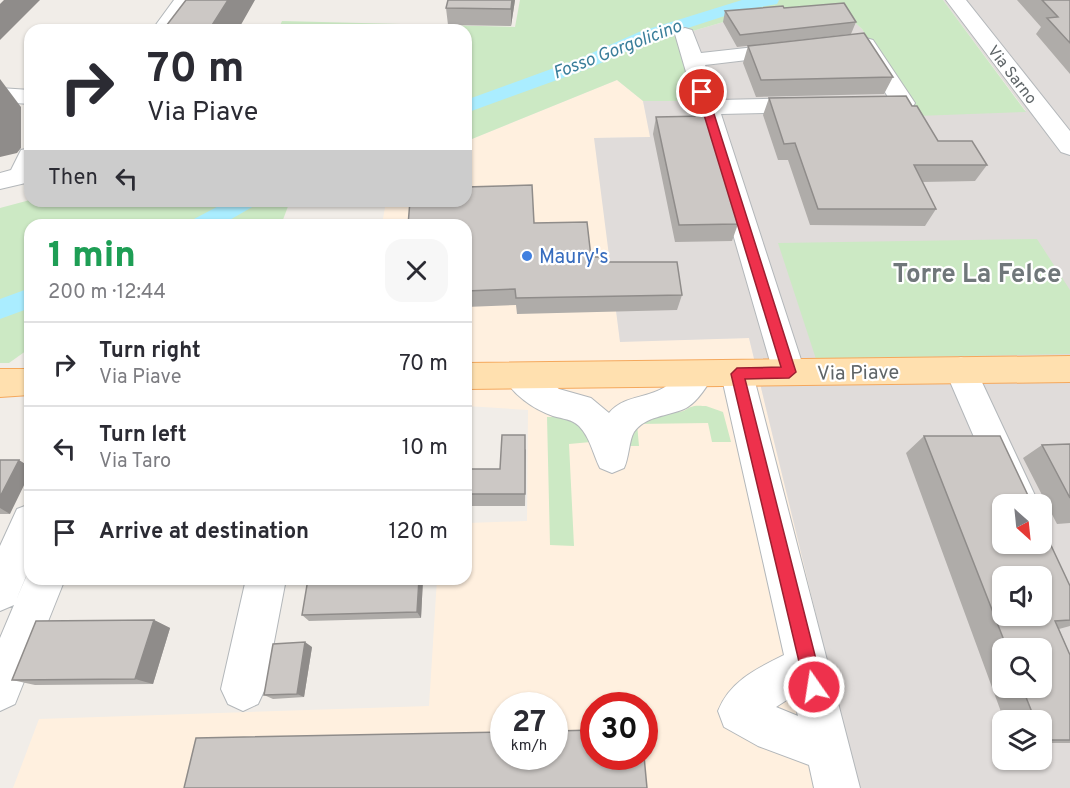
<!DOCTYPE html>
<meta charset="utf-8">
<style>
body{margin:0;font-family:Overpass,sans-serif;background:#f7f7f7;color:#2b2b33;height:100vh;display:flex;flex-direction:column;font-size:22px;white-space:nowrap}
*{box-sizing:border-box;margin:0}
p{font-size:20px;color:#7c7c81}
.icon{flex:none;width:33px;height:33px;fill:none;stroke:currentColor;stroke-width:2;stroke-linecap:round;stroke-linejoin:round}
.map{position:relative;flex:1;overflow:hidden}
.details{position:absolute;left:24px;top:219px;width:448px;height:366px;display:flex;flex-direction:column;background:#fff;border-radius:18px;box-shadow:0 2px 4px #0004}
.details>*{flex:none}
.guide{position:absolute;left:24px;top:24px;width:448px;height:183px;border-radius:18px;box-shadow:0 2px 4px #0004;background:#fff;color:#2b2b33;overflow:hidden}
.needle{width:39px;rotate:153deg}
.tools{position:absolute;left:992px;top:494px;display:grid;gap:12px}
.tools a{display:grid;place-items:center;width:60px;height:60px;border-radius:12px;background:#fff;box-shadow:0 2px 4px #0004;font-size:30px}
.speed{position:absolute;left:490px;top:692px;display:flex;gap:12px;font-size:30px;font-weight:700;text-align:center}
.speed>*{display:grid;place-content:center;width:78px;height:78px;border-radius:50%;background:#fff;box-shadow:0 2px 4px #0004;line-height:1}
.speed small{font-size:15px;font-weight:400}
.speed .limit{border:9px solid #d22;background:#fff;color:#111}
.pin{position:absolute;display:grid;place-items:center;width:51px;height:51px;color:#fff;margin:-26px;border:3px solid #fff;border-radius:50%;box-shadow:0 2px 6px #0007}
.me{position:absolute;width:66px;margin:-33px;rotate:347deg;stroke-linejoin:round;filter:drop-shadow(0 0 4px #0008)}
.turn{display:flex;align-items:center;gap:21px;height:126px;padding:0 24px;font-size:27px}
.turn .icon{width:78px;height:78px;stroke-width:2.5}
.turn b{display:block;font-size:42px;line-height:51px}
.then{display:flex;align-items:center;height:57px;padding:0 24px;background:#0003;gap:12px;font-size:22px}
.round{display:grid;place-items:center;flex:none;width:63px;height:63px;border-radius:18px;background:#f7f7f7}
.summary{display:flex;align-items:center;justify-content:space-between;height:102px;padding:0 24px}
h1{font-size:36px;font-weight:800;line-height:45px;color:#1e9e55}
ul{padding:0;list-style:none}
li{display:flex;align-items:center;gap:18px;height:84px;padding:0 24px;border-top:2px solid #e1e1e2}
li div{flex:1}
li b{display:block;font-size:22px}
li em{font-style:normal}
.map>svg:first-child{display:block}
</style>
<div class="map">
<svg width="1070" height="788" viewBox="0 0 1070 788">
<rect width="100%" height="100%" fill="#f1ede8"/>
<path fill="#fff0df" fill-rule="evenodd" d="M617,80L643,101L651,137L595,138L620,341L749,338L858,788H13L39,719L429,706L437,579H466L467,523L527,521L528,410L467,406L466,225H382L386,201H466L467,141ZM504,705H555V756H504ZM594,705H645V756H594Z"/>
<path fill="#e0dcda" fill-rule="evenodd" d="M943,0H1070V788H858L749,338L620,342L594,138L650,137L643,101H692L679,35L761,11L838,6L862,29L890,70L1026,111ZM1002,504H1041V543H1002ZM1002,576H1041V615H1002ZM1002,648H1041V687H1002ZM1002,720H1041V759H1002Z"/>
<path fill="#cce9c4" d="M520,0H943L1026,112L917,116L862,29L837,6L761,11L679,35L692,101H643L617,80L467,141L466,30H278L282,21L515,27Z
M30,200V201H290L281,225H30V348L9,363H0V208Z
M1037,239L1070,290V354L816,359L778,243Z
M706,406L723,412L731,442H712L708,423L637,424L639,446H630C627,408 652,416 679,412C684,412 687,408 691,407C695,405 702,406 706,406Z
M547,417H576L591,442L569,444L574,546L550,545Z"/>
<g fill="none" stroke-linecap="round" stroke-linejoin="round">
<path fill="#aaedff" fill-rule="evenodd" d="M742,0H779L777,4L740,11L651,40L590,68L466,113V100L576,60L639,32Z
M228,201H257L254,206L221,225H190L194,219Z
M30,288V308L0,319V299Z"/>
<defs>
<path id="minor" d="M174,0H194L172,30H152Z
M946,0H966L1070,131V155L1061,152Z
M685,28L692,30L701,53L790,43L797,45L801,49L797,53L790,55L705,65L717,100L812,98L820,100L824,105L820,110L812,112L721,114L805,372L800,381L789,385L778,381L773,372L675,34L678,30Z
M866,38L873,40L915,103L912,108L866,111L858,109L854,104L858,99L888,97L856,44L859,40Z
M0,88L30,90V104L0,102Z
M30,148V182L0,189V173L11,170L21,150Z
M961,357L972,361L1039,504H1003L945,370L950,361Z
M698,361L709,365L714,374C708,385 696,404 684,409C668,416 645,416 634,432C629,440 629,458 624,468L612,473L600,468C593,454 590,437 579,426C572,419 563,419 553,416C533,409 513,395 503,376L508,367L519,363L530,367L559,389L591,398L609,413C624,395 646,399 665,387C677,378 682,366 698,361Z
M737,361L748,365L753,374L860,788H814L809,765L758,746L724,727L718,711C730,681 756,669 784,655L721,374L726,365ZM793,696L798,716L776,707Z
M30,504V567L16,600L30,568V579H65L15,704L0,711V638L14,605L0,611V546L17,509Z
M246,579H286L265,689L258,704L243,711L228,704L221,689Z"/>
<path id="major" d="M1070,356V382L466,389V363Z
M0,369H30V395L0,397Z"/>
</defs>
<use href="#minor" stroke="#b3b7ba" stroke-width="2"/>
<use href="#major" stroke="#f5a85c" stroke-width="2"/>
<use href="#minor" fill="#fff" fill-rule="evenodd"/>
<use href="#major" fill="#ffe0af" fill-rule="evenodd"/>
</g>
<path fill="#afaca9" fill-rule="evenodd" d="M515,0L511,26L448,25L446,8Z
M1017,0H1070V74L1036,34L1041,27Z
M784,8L856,22L851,34L737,47L723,22L725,11Z
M748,46L893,77L884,94L756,97L743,63Z
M769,98L912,106L938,141L987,165L975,181L922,182L936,209L925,226L810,225L788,160H778L763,115Z
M656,117L738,224L732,241L675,242L653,134Z
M534,223L591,257L604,262L682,295L677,310L517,314L516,305L466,307V225Z
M924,436L1070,586V626L1059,629L1070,655V743H1041V720H1004L906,453ZM1002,648H1041V687H1002Z
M1070,444V523L1057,524L1023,458L1042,445Z
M526,449L525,506H466V469H500Z
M0,460L10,514H0Z
M423,579L421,618L309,621L302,615Z
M154,620L170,628L153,684L35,685L12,680Z
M312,647L304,697L273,699L264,695Z"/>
<path fill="#8f8c8a" d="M4,0H40L0,40V4Z
M228,0H255L238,30H209Z
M512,0H515L511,26V9Z
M0,79L21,107V148L17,153L0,157Z
M19,460L30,467V473L10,514L0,508V497Z
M419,579H423L421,618L417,612Z
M154,620L170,628L153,684L135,679Z
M305,642L312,647L304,697L297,694Z"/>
<path fill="#ccc8c5" stroke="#8f8c8a" stroke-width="1.5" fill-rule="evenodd" d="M186,0H228L209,30H163Z
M448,0H512L511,9L446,8Z
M1042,0H1070V43L1047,18L1058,17Z
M844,3L856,22L740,35L725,11L783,6L784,8Z
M864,33L893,77L761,80L748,46Z
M906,96L912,106H917L938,141H972L987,165H914L936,209H818L795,143L784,144L769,98Z
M706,116L738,224L679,225L656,117Z
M532,185L534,223L587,222L591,257H604V262H677L682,295L516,298L515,289L466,291V225H408L410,201H466V187Z
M502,435H525V494H466V469H500Z
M924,436H1000L1032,504H1002V543H1041V524L1070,586V620L1055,621L1070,655V740H1043L1041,734V720H1035L1022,687H1041V648H1007ZM1002,576H1041V615H1002Z
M1070,444V498L1042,445Z
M0,460H19L0,497Z
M308,579H419L417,612L302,615Z
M154,620L135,679L12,680L36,621Z
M305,642L297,694L264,695L273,644Z
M594,730V756H644L647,788H184L196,738L504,732V756H555V731Z"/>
<path fill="#ee314c" stroke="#9b2031" stroke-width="1.5" d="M699,90L707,92L796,372L789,378L745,379L823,687L820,693L814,695L807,693L805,687L731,374L737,368L781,367L697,92Z"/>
<circle fill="#3f7fe0" stroke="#fff" stroke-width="2" cx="527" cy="256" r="6"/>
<g text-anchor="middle" stroke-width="4.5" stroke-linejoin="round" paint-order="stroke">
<g font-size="16" fill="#5f6568" stroke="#fff">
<text transform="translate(1013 74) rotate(52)" y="6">Via Sarno</text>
</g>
<g font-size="18" font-style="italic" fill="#3a7e9a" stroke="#fff">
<text transform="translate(617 49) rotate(-21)" y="6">Fosso Gorgolicino</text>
</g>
<g font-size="20" fill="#366cbe" stroke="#fff" text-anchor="start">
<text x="539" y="263">Maury's</text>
</g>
<g font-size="20" fill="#5f6568" stroke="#fff">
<text transform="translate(858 372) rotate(-1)" y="7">Via Piave</text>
</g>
<g font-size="26" font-weight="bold" fill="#70777a" stroke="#fff">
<text x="977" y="282">Torre La Felce</text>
</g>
</g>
</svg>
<div class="tools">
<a><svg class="needle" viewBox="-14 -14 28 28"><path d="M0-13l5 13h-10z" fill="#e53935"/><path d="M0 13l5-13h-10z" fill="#7c7c81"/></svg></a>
<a><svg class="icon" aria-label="sound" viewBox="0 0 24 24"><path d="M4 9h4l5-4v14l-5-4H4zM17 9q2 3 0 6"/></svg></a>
<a><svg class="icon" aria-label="search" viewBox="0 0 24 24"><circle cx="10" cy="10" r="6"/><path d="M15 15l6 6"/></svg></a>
<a><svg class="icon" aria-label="layers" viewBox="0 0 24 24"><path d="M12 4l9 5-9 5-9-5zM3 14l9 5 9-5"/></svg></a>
</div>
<div class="speed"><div>27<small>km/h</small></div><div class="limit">30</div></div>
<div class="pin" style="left:702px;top:92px;background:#d93025"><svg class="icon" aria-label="arrive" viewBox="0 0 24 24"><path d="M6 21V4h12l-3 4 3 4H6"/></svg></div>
<svg class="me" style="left:814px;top:687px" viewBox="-20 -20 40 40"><circle r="17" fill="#ee314c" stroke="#fff" stroke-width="3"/><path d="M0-11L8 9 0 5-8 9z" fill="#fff"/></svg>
<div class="guide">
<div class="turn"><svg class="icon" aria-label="right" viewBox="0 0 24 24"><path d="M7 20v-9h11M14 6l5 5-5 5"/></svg><div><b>70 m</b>Via Piave</div></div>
<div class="then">Then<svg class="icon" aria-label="left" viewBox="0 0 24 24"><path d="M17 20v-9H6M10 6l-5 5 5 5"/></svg></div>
</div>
<section class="details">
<div class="summary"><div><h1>1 min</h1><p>200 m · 12:44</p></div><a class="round"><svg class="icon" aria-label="close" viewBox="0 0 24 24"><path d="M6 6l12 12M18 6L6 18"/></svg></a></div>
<ul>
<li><svg class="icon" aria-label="right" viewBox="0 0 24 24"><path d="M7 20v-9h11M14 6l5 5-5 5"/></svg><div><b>Turn right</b><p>Via Piave</p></div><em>70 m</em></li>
<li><svg class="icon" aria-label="left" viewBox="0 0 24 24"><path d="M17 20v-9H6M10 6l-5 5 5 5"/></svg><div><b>Turn left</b><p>Via Taro</p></div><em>10 m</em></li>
<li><svg class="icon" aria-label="arrive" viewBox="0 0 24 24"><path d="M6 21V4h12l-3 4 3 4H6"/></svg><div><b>Arrive at destination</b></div><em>120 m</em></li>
</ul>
</section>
</div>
